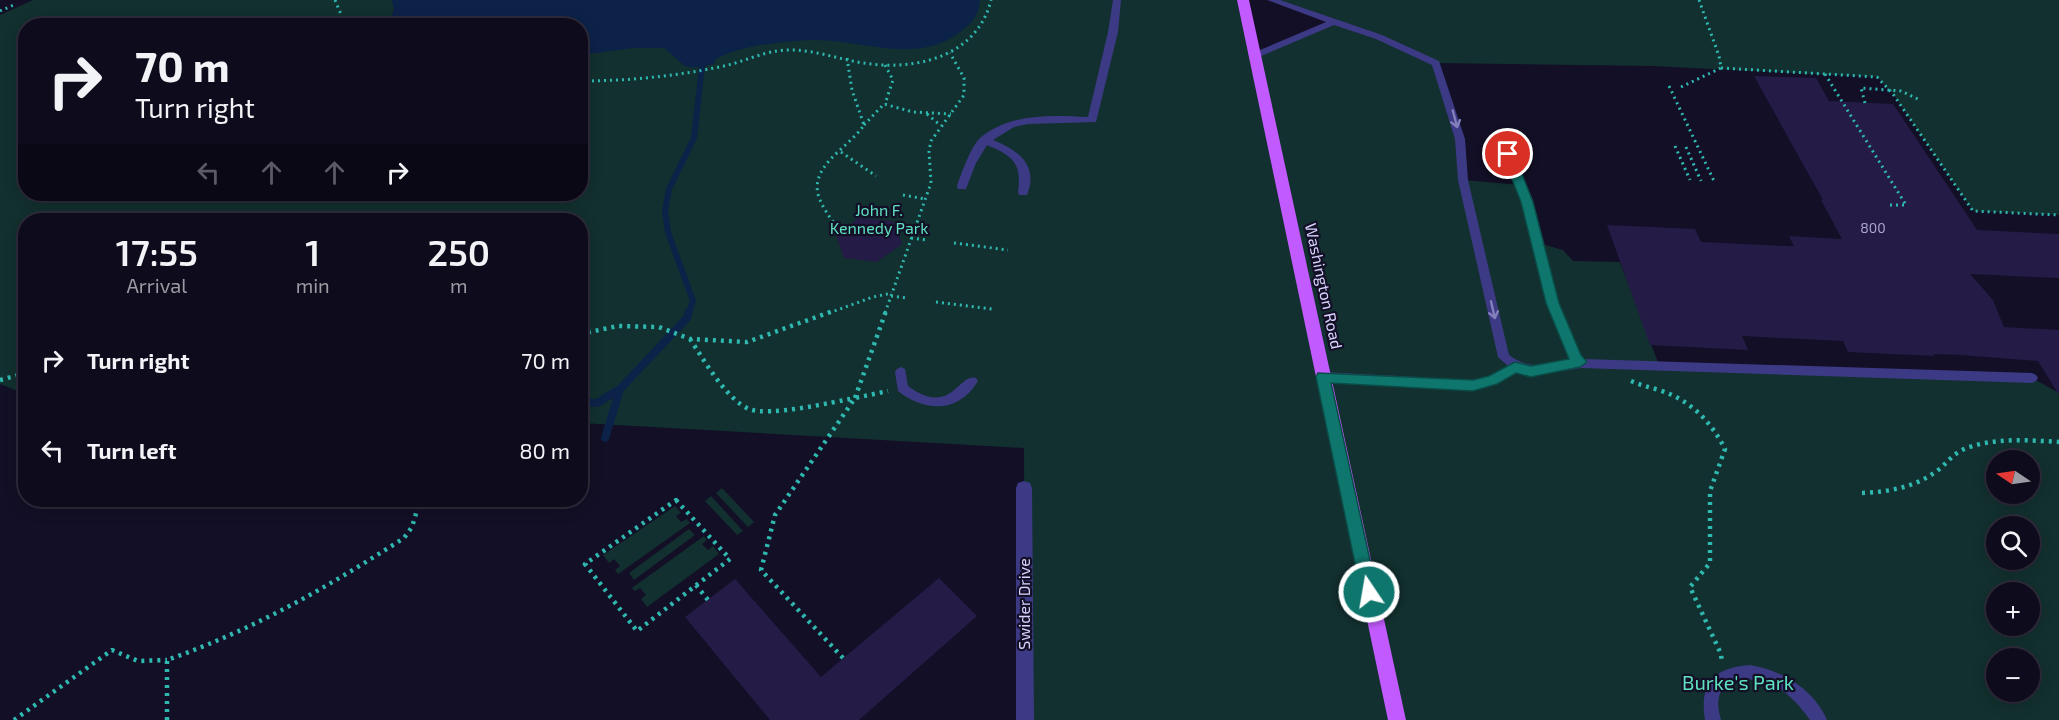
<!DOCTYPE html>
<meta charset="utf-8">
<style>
body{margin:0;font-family:"Exo 2",sans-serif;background:#171425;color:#f1f3f6;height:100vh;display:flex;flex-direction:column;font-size:22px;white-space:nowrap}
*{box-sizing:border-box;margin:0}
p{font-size:20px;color:#9b9ba3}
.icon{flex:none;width:33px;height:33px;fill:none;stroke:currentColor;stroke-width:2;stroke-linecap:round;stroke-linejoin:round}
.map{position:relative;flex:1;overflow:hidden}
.panel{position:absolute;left:18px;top:213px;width:570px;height:294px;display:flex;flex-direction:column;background:#0e0b1c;border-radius:24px;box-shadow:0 3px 15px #0003,0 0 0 2px #2e2b3b}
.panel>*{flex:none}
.hud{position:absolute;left:18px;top:18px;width:570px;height:183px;border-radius:24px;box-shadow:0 3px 15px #0003,0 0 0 2px #2e2b3b;background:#0e0b1c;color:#f1f3f6;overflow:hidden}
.needle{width:39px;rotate:283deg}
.buttons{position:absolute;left:1986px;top:450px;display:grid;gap:12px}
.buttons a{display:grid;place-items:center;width:54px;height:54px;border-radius:50%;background:#0e0b1c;box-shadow:0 3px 15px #0003,0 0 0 2px #2e2b3b;font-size:30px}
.pin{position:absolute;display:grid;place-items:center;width:51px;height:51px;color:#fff;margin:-26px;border:3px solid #fff;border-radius:50%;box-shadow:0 2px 6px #0007}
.me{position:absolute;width:66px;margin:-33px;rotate:348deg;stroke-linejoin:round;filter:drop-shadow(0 0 4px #0008)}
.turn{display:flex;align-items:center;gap:21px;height:126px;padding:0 18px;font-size:27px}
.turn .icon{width:78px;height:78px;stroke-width:2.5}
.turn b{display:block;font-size:42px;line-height:51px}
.lanes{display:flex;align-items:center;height:57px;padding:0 18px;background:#0003;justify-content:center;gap:30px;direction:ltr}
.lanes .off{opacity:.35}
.eta{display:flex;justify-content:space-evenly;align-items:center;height:102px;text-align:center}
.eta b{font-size:36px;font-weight:600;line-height:42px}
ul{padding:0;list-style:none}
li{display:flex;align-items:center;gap:18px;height:90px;padding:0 18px}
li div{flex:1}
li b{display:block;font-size:22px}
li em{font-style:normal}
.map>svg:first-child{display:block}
</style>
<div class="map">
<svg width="2059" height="720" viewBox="0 0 2059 720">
<rect width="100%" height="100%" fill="#130f26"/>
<path fill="#12302f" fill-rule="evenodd" d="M33,0H1243L1256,55L1332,22L1271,0H2059V215L1973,211L1893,94L1877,77L1652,66L1437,63L1454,116L1463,180L1520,185L1538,243L1563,250L1573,261L1620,262L1659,365L2032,378L2059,393V720H1025L1024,448L581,423L580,220H26L25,391L15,390L0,384V15ZM26,26H580V194H26ZM1996,460H2030V494H1996ZM1996,526H2030V560H1996ZM1996,592H2030V626H1996ZM1996,658H2030V692H1996Z
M722,488L754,522L748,527L716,493Z
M711,496L743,531L737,535L705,501Z
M675,506L681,513L676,516L681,522L687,519L690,523L618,574L615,570L620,566L614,559L609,563L603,555Z
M689,529L695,535L634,580L629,573Z
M704,536L707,540L702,544L708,550L713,546L719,554L647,607L641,599L646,595L640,588L635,591L632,588Z"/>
<path fill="#0c2248" d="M392,0H980C979,16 972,23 959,33C914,66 859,38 810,40C779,42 743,45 716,59L714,64C679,71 689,67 664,48H633L581,55L580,26L394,24L390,19L394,10Z"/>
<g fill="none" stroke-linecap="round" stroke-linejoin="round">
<path stroke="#0c2248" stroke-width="6" d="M689,313L693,301L668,232L665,211L669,189L694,138L702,66"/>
<path stroke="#0c2248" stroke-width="8" d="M580,402L597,403L620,389L687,318L689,311
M605,438L620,389"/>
</g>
<path fill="#241b47" d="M1754,76L1816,78L1829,101L1893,104L1977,230L2059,234V278L1970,274L1993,300L2004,327L2059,330V395L2038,361L1961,355L1933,354L1935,356L1848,352L1843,341L1742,336L1748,350L1650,345L1607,225L1695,229L1701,242L1784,246H1794L1789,236L1842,239L1821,200H1823Z
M858,218L893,221L902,244L877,262L844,258L836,236Z
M939,578L977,616L859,720H770L685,617L735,579L821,677Z"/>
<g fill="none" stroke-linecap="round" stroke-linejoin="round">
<path stroke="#2fb8b0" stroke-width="3" stroke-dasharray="2 4" stroke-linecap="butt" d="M335,0L346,26
M0,11L16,4
M885,65L893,80L885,104
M1721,68L1877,77L1893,94L1973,211L2059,215
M1825,74L1906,205H1888
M580,81C629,81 677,76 724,66C742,62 761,53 777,51C809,46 840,61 871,64C921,70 978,54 991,0
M1669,86L1714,181
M1681,87L1721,68L1719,56L1699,0
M1865,103L1861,88L1901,91L1920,100
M927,114L940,125
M864,125L884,104L913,112L951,114
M1675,146L1690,180
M1686,147L1701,181
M841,152L876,176
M903,195L925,199
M840,232C833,221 825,212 820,200C806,167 848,149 864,125L852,90L847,58
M911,238L928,240
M954,243L1008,250
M891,296L908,298
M936,302L992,309
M829,313L873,297L892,293
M885,313L931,183L929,151L931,141L964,95V78L950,53"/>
<path stroke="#2fb8b0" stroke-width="4.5" stroke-dasharray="3 5" stroke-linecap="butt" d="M580,334L618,326L659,327L690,339L747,342L833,311
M690,339C704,360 726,399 749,409C768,417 834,402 855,398L886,311
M0,380L26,373
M1631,381C1640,385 1649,387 1659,390C1690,400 1710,420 1725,449L1710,491V563L1690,587L1721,654L1722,663
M1862,493C1889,492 1915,487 1937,471C1946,464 1952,455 1962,450C1992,437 2027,440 2059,442
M676,500L730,559L637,631L585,564Z
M696,585L708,600
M843,658L761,570L775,515L855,398L888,391
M14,720L112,650L138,661L167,660
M167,720V660C255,629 326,588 404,538L412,527L420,500"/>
<path fill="#3d3a85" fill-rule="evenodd" d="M1113,0H1121L1118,32L1096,122L1028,124L1014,127L993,140C1018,150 1039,165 1027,195H1019L1018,192C1022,163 1013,156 987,145L976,163L966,189H958L957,186C962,172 971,146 981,137C1011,113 1051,115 1088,117L1108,32Z
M1267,0H1280L1382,35L1439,61L1465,139L1468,180L1509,355C1530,371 1546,364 1570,360L1547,303L1522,202L1503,154L1508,151L1513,154L1532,202L1559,303L1580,355L1584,359L2032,373L2036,375L2038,378L2036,381L2032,383L1581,368L1536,375L1519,372L1496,383L1473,390L1319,380L1317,377L1319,374L1323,372L1473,380L1489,376L1508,366L1498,357L1458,180L1455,139L1432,65L1376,39L1334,25L1259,57H1253V53L1326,22Z
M901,367L905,369L908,386C952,418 958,373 976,378L978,381C958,414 925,412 898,391L895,372L897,369Z
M1750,665C1781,670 1814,689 1827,720H1810C1800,706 1788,692 1772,685C1756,677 1724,675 1719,697C1717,705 1719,712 1721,720H1705C1699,684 1714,667 1750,665Z"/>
<path fill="#3d3a85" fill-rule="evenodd" d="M1024,481L1030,483L1032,488L1034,720H1016V488L1018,483Z"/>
<path fill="#c25bff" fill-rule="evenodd" d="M1237,0H1249L1406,720H1388Z"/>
</g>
<defs><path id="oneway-shaft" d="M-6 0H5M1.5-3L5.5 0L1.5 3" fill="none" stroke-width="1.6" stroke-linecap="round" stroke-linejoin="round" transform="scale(1.5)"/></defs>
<g stroke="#837fbc">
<use href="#oneway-shaft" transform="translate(1455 119) rotate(75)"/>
<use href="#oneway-shaft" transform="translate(1493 310) rotate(77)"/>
</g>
<path fill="#0f766e" stroke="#0a4d48" stroke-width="1.5" d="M1508,150L1514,154L1533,202L1559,303L1581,355L1587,362L1580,367L1531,377L1516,373L1497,384L1473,391L1331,383L1377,592L1374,598L1369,600L1363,598L1361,592L1316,377L1318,373L1473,380L1489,376L1515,362L1531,366L1569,359L1546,303L1521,202L1502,154Z"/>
<g text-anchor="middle" stroke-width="4.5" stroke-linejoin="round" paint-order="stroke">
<g font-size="14" fill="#aca6d1">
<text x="1873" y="233">800</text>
</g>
<g font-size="16" fill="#5fe0c0" stroke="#130f26">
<text x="879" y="216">John F.<tspan x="879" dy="18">Kennedy Park</tspan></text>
</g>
<g font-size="16" fill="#d9d4ff" stroke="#130f26">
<text transform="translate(1324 286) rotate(78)" y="6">Washington Road</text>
<text transform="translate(1024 604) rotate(-90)" y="6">Swider Drive</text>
</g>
<g font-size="20" fill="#5fe0c0" stroke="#130f26">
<text x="1738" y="690">Burke's Park</text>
</g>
</g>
</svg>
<div class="buttons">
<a><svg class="needle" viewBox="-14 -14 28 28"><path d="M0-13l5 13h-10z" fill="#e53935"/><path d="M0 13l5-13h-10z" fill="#9b9ba3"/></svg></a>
<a><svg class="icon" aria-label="search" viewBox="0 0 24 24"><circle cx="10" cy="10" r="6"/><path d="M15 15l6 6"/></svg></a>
<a>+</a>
<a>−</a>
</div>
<div class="pin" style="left:1508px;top:154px;background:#d93025"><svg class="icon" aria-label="arrive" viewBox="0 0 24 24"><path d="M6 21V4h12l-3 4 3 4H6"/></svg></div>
<svg class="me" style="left:1369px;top:592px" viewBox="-20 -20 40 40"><circle r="17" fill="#0f766e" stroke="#fff" stroke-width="3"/><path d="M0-11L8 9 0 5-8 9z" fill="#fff"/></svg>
<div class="hud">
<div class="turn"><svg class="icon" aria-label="right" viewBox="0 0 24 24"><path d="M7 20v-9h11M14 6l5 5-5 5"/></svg><div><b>70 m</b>Turn right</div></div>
<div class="lanes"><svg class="icon off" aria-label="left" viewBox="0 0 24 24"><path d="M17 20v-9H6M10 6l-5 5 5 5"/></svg><svg class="icon off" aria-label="ahead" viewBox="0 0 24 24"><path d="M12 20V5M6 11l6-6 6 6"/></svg><svg class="icon off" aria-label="ahead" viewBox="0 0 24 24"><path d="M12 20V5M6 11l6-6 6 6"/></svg><svg class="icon" aria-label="right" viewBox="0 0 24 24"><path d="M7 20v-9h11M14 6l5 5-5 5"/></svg></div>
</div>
<section class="panel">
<div class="eta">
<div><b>17:55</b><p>Arrival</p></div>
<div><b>1</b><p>min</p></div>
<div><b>250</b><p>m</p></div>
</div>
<ul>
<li><svg class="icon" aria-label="right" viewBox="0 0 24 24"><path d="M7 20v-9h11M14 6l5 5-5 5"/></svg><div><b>Turn right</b></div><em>70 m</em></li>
<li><svg class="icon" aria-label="left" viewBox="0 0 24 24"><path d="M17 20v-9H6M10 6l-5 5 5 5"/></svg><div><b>Turn left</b></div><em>80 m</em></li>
</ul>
</section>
</div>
